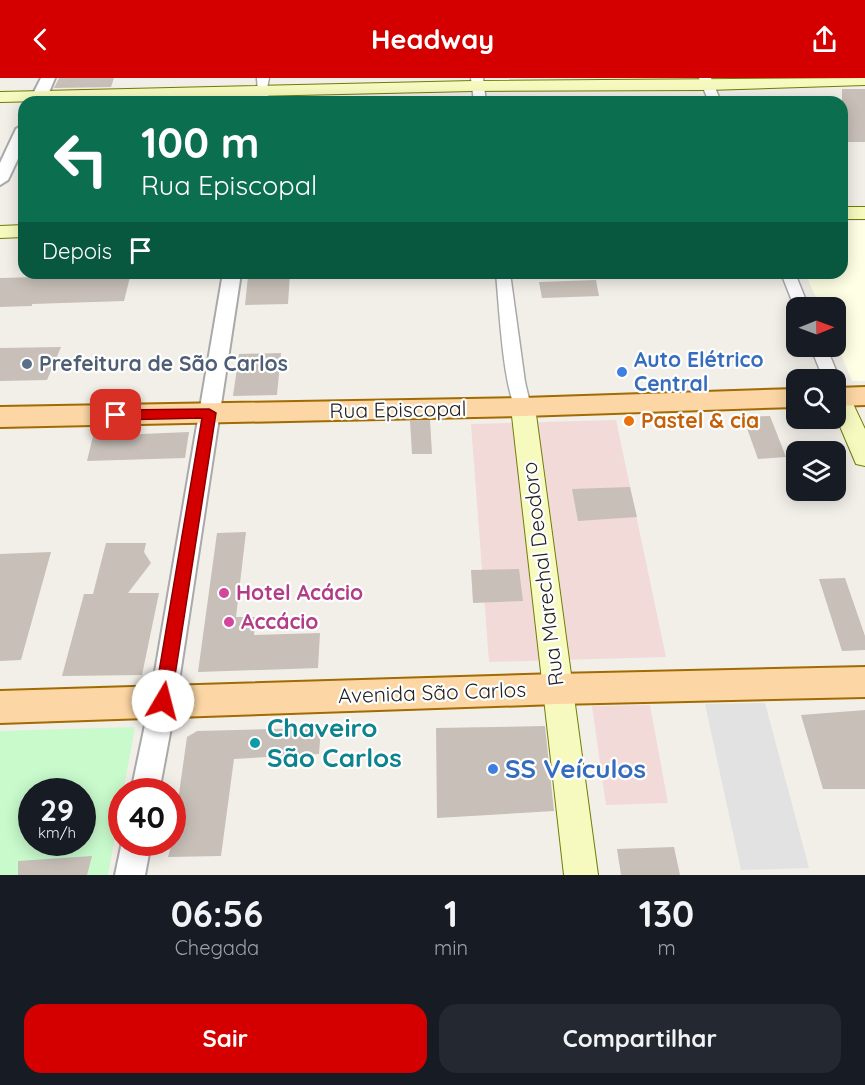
<!DOCTYPE html>
<html lang="pt">
<meta charset="utf-8">
<style>
body{margin:0;font-family:Quicksand,sans-serif;background:#242831;color:#f1f3f6;height:100vh;display:flex;flex-direction:column;font-size:22px;white-space:nowrap}
*{box-sizing:border-box;margin:0}
p{font-size:20px;color:#9ea1a6}
.icon{flex:none;width:33px;height:33px;fill:none;stroke:currentColor;stroke-width:2;stroke-linecap:round;stroke-linejoin:round}
.map{position:relative;height:797px;overflow:hidden}
.sheet{display:flex;flex-direction:column;background:#171b24;flex:1}
.sheet>*{flex:none}
.hud{position:absolute;left:18px;top:18px;width:830px;height:183px;border-radius:18px;box-shadow:0 3px 15px #0003;background:#0b6e4f;color:#fff;overflow:hidden}
.needle{width:39px;rotate:89deg}
.tools{position:absolute;left:786px;top:219px;display:grid;gap:12px}
.tools a{display:grid;place-items:center;width:60px;height:60px;border-radius:12px;background:#171b24;box-shadow:0 3px 15px #0003;font-size:30px}
.speed{position:absolute;left:18px;top:700px;display:flex;gap:12px;font-size:30px;font-weight:700;text-align:center}
.speed>*{display:grid;place-content:center;width:78px;height:78px;border-radius:50%;background:#171b24;box-shadow:0 3px 15px #0003;line-height:1}
.speed small{font-size:15px;font-weight:400}
.speed .limit{border:9px solid #d22;background:#fff;color:#111}
.pin{position:absolute;display:grid;place-items:center;width:51px;height:51px;color:#fff;margin:-26px;border-radius:12px;box-shadow:0 3px 9px #0006}
.me{position:absolute;width:66px;margin:-33px;rotate:8deg;stroke-linejoin:round;filter:drop-shadow(0 0 4px #0008)}
.turn{display:flex;align-items:center;gap:21px;height:126px;padding:0 24px;font-size:27px}
.turn .icon{width:78px;height:78px;stroke-width:2.5}
.turn b{display:block;font-size:42px;line-height:51px}
.then{display:flex;align-items:center;height:57px;padding:0 24px;background:#0003;gap:12px;font-size:22px}
.eta{display:flex;justify-content:space-evenly;align-items:center;height:102px;text-align:center}
.eta b{font-size:36px;font-weight:700;line-height:42px}
.action{display:flex;gap:12px;margin-top:auto;padding:12px 24px}
.action a{flex:1;height:69px;border-radius:18px;background:#d40000;color:#fff;font-size:24px;font-weight:700;line-height:69px;text-align:center}
.action a+a{background:#242831;color:#f1f3f6}
header{display:flex;justify-content:space-between;align-items:center;height:78px;padding:0 24px;background:#d40000;color:#fff;font-size:27px;font-weight:700}
.map>svg:first-child{display:block}
</style>
<header><svg class="icon" aria-label="back" viewBox="0 0 24 24"><path d="M15 5l-7 7 7 7"/></svg>Headway<svg class="icon" aria-label="share" viewBox="0 0 24 24"><path d="M12 15V3M7 8l5-5 5 5M5 13v7h14v-7"/></svg></header>
<div class="map">
<svg width="865" height="797" viewBox="0 0 865 797">
<rect width="100%" height="100%" fill="#f2efe9"/>
<path fill="#f2dad9" d="M616,342L666,579L489,584L471,346Z
M650,627L668,725L606,727L592,628Z"/>
<path fill="#ffffe5" d="M842,143H865V303H852L836,265V230L820,229L805,195H842Z"/>
<path fill="#c8facc" fill-rule="evenodd" d="M135,649L108,797H0V653ZM32,714H82V765H32Z"/>
<path fill="#e2e2e2" d="M765,625L809,790L741,792L705,626Z"/>
<path fill="#c7bfb8" d="M59,0H114L111,9L54,10Z
M842,11H865V64H842Z
M72,195H131L124,223L32,226V228L0,229V200L71,198Z
M251,195H290L288,226L245,227L248,198H250Z
M596,202L599,218L542,220L539,204Z
M61,269L47,302L0,303V270Z
M281,275L277,317L233,318L239,276Z
M770,338L786,379L758,381L743,339Z
M430,342L432,376H412L410,343Z
M189,354L185,380L87,383L93,358Z
M630,409L637,439L578,443L572,411Z
M246,454L236,539H256L254,557L320,555L318,590L198,594L217,455Z
M106,465H146L144,474L151,485L128,515H159L142,597L62,598L84,516H93Z
M51,474L21,582L0,583V476Z
M519,491L523,523L473,525L471,492Z
M845,500L865,558V572L842,573L819,501Z
M865,632V711H823L801,637Z
M545,648L554,733L437,740L436,650Z
M310,650H321L319,676L234,681L221,778L168,779L172,765L187,659L197,653Z
M674,769L680,797H621L617,771Z
M92,778L87,797H18V783Z"/>
<g fill="none" stroke-linecap="round" stroke-linejoin="round">
<defs>
<path id="minor" d="M257,0H269L266,15H258Z
M471,0H483L486,24H474Z
M699,0H711L721,24H709Z
M496,195H510L525,304L531,329L529,333H517C503,310 499,226 496,195Z
M781,195H795L809,230H796V233Z
M810,268H826L840,302L838,306L836,307V302H824Z"/>
<path id="tertiary" d="M41,0H55L45,24H29Z
M262,8L269,12L267,24H251L255,12Z
M24,46V68L8,102L0,107V85L16,51Z
M223,195H241L176,623L159,714H131L150,623Z
M122,764L151,765L145,797H115Z"/>
<path id="secondary" d="M865,0V7L708,12L473,13L0,24V14L473,3Z
M842,129H865V141H842Z
M24,147V159L0,160V148Z
M839,311L847,313L865,351V388L856,386L836,339V312Z
M523,321L531,323L535,329L598,797H564L511,329L515,323Z"/>
<path id="primary" d="M865,309V327L836,328V310Z
M796,311V329L523,338L0,349V329L523,320Z
M865,589V619L557,626L0,645V613L557,596Z"/>
</defs>
<use href="#minor" stroke="#a9a9a9" stroke-width="3"/>
<use href="#tertiary" stroke="#a9a9a9" stroke-width="4"/>
<use href="#secondary" stroke="#707d05" stroke-width="2"/>
<use href="#primary" stroke="#a06b00" stroke-width="4"/>
<use href="#minor" fill="#fff" fill-rule="evenodd"/>
<use href="#tertiary" fill="#fff" fill-rule="evenodd"/>
<use href="#secondary" fill="#f7fabf" fill-rule="evenodd"/>
<use href="#primary" fill="#fcd6a4" fill-rule="evenodd"/>
</g>
<path fill="#d40000" stroke="#8a0000" stroke-width="1.5" d="M209,331L216,335L171,623L168,628L163,630L157,628L154,623L202,340L116,342L110,337L116,332Z"/>
<circle fill="#5c6f8a" stroke="#fff" stroke-width="2" cx="27" cy="286" r="6"/>
<g fill="#3f7fe0" stroke="#fff" stroke-width="2">
<circle cx="622" cy="294" r="6"/>
<circle cx="493" cy="691" r="6"/>
</g>
<circle fill="#e8710a" stroke="#fff" stroke-width="2" cx="629" cy="343" r="6"/>
<g fill="#d1479c" stroke="#fff" stroke-width="2">
<circle cx="224" cy="515" r="6"/>
<circle cx="229" cy="544" r="6"/>
</g>
<circle fill="#0f9aa8" stroke="#fff" stroke-width="2" cx="255" cy="665" r="6"/>
<g text-anchor="middle" stroke-width="4.5" stroke-linejoin="round" paint-order="stroke">
<g font-size="21" font-weight="bold" fill="#366cbe" stroke="#fff" text-anchor="start">
<text x="634" y="289">Auto Elétrico<tspan x="634" dy="24">Central</tspan></text>
</g>
<g font-size="21" font-weight="bold" fill="#4e5e75" stroke="#fff" text-anchor="start">
<text x="39" y="293">Prefeitura de São Carlos</text>
</g>
<g font-size="21" fill="#222" stroke="#fff">
<text transform="translate(398 332) rotate(-1)" y="7">Rua Episcopal</text>
<text transform="translate(543 496) rotate(-97)" y="7">Rua Marechal Deodoro</text>
<text transform="translate(432 615) rotate(-2)" y="7">Avenida São Carlos</text>
</g>
<g font-size="21" font-weight="bold" fill="#c56008" stroke="#fff" text-anchor="start">
<text x="641" y="350">Pastel &amp; cia</text>
</g>
<g font-size="21" font-weight="bold" fill="#b23c85" stroke="#fff" text-anchor="start">
<text x="236" y="522">Hotel Acácio</text>
<text x="241" y="551">Accácio</text>
</g>
<g font-size="26" font-weight="bold" fill="#0d838f" stroke="#fff" text-anchor="start">
<text x="267" y="659">Chaveiro<tspan x="267" dy="30">São Carlos</tspan></text>
</g>
<g font-size="26" font-weight="bold" fill="#366cbe" stroke="#fff" text-anchor="start">
<text x="505" y="700">SS Veículos</text>
</g>
</g>
</svg>
<div class="tools">
<a><svg class="needle" viewBox="-14 -14 28 28"><path d="M0-13l5 13h-10z" fill="#e53935"/><path d="M0 13l5-13h-10z" fill="#9ea1a6"/></svg></a>
<a><svg class="icon" aria-label="search" viewBox="0 0 24 24"><circle cx="10" cy="10" r="6"/><path d="M15 15l6 6"/></svg></a>
<a><svg class="icon" aria-label="layers" viewBox="0 0 24 24"><path d="M12 4l9 5-9 5-9-5zM3 14l9 5 9-5"/></svg></a>
</div>
<div class="speed"><div>29<small>km/h</small></div><div class="limit">40</div></div>
<div class="pin" style="left:116px;top:337px;background:#d93025"><svg class="icon" aria-label="arrive" viewBox="0 0 24 24"><path d="M6 21V4h12l-3 4 3 4H6"/></svg></div>
<svg class="me" style="left:163px;top:623px" viewBox="-20 -20 40 40"><circle r="19" fill="#fff"/><path d="M0-13L10 11 0 6-10 11z" fill="#d40000"/></svg>
<div class="hud">
<div class="turn"><svg class="icon" aria-label="left" viewBox="0 0 24 24"><path d="M17 20v-9H6M10 6l-5 5 5 5"/></svg><div><b>100 m</b>Rua Episcopal</div></div>
<div class="then">Depois<svg class="icon" aria-label="arrive" viewBox="0 0 24 24"><path d="M6 21V4h12l-3 4 3 4H6"/></svg></div>
</div>
</div>
<section class="sheet">
<div class="eta">
<div><b>06:56</b><p>Chegada</p></div>
<div><b>1</b><p>min</p></div>
<div><b>130</b><p>m</p></div>
</div>
<div class="action"><a>Sair</a><a>Compartilhar</a></div>
</section>
